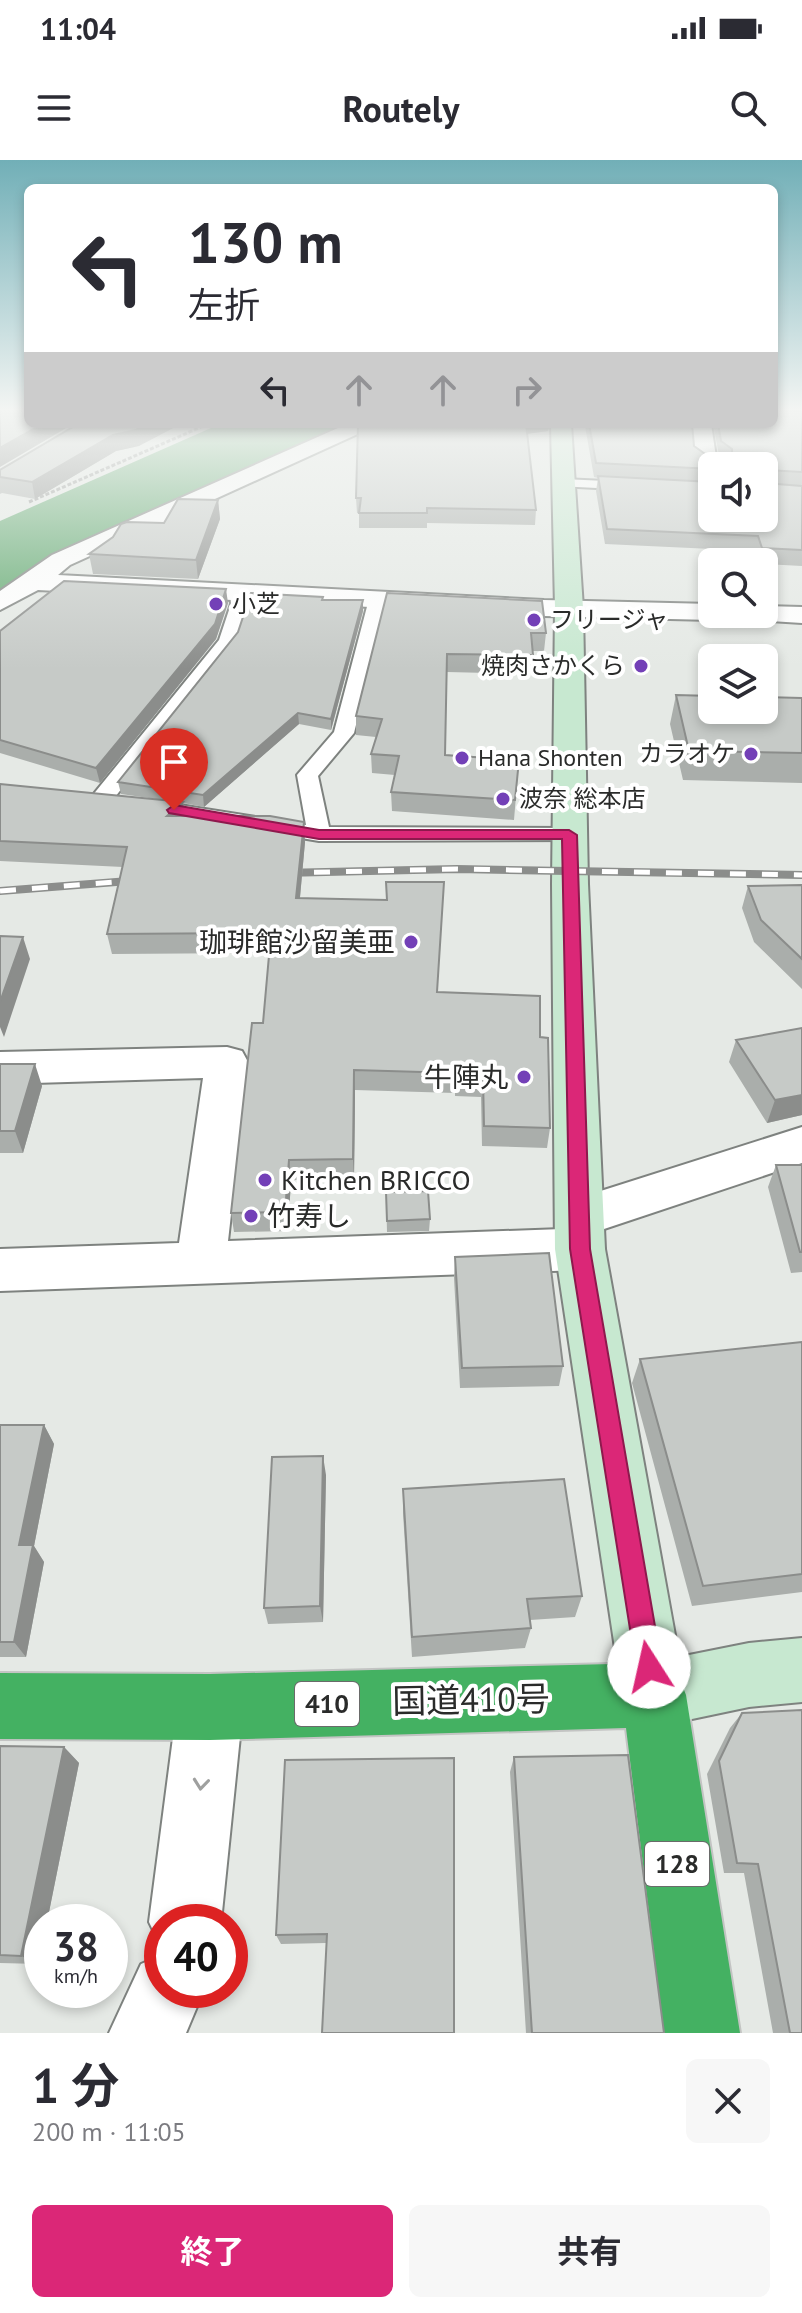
<!DOCTYPE html>
<html lang="ja">
<meta charset="utf-8">
<style>
body{margin:0;font-family:"PT Sans","Noto Sans JP",sans-serif;background:#f7f7f7;color:#2b2b33;height:100vh;display:flex;flex-direction:column;font-size:30px;white-space:nowrap}
*{box-sizing:border-box;margin:0}
p{font-size:26px;color:#7c7c81}
.icon{flex:none;width:44px;height:44px;fill:none;stroke:currentColor;stroke-width:2;stroke-linecap:round;stroke-linejoin:round}
.map{position:relative;height:1873px;overflow:hidden}
.side{display:flex;flex-direction:column;background:#fff;flex:1}
.side>*{flex:none}
.banner{position:absolute;left:24px;top:24px;width:754px;height:244px;border-radius:12px;box-shadow:0 4px 12px #0003;background:#fff;color:#2b2b33;overflow:hidden}
.buttons{position:absolute;left:698px;top:292px;display:grid;gap:16px}
.buttons a{display:grid;place-items:center;width:80px;height:80px;border-radius:12px;background:#fff;box-shadow:0 4px 12px #0003;font-size:40px}
.speed{position:absolute;left:24px;top:1744px;display:flex;gap:16px;font-size:40px;font-weight:700;text-align:center}
.speed>*{display:grid;place-content:center;width:104px;height:104px;border-radius:50%;background:#fff;box-shadow:0 4px 12px #0003;line-height:1}
.speed small{font-size:20px;font-weight:400}
.speed .limit{border:12px solid #d22;background:#fff;color:#111}
.pin{position:absolute;display:grid;place-items:center;width:68px;height:68px;color:#fff;margin:-82px -34px;border-radius:50% 50% 50% 0;rotate:-45deg;box-shadow:0 0 8px #0007}
.pin .icon{rotate:45deg}
.me{position:absolute;width:88px;margin:-44px;rotate:350deg;stroke-linejoin:round;filter:drop-shadow(0 0 6px #0008)}
.turn{display:flex;align-items:center;gap:28px;height:168px;padding:0 32px;font-size:36px}
.turn .icon{width:104px;height:104px;stroke-width:2.5}
.turn b{display:block;font-size:56px;line-height:68px}
.lanes{display:flex;align-items:center;height:76px;padding:0 32px;background:#0003;justify-content:center;gap:40px;direction:ltr}
.lanes .off{opacity:.35}
.round{display:grid;place-items:center;flex:none;width:84px;height:84px;border-radius:12px;background:#f7f7f7}
.head{display:flex;align-items:center;justify-content:space-between;height:136px;padding:0 32px}
h1{font-size:48px;font-weight:700;line-height:60px}
.button{display:flex;gap:16px;margin-top:auto;padding:16px 32px}
.button a{flex:1;height:92px;border-radius:12px;background:#db2777;color:#fff;font-size:32px;font-weight:700;line-height:92px;text-align:center}
.button a+a{background:#f7f7f7;color:#2b2b33}
.status{display:flex;justify-content:space-between;align-items:center;height:56px;padding:0 40px;background:#fff;direction:ltr}
.status svg{height:22px;fill:currentColor}
header{display:flex;justify-content:space-between;align-items:center;height:104px;padding:0 32px;background:#fff;font-size:36px;font-weight:700}
.map>svg:first-child{display:block}
</style>
<div class="status"><b>11:04</b><svg viewBox="0 0 49 12"><path d="M0 12V9h3v3zM5 12V6h3v6zM10 12V3h3v9zM15 12V0h3v12zM26 1h20v11H26zM47 4h2v5h-2z"/></svg></div>
<header><svg class="icon" aria-label="menu" viewBox="0 0 24 24"><path d="M4 6h16M4 12h16M4 18h16"/></svg>Routely<svg class="icon" aria-label="search" viewBox="0 0 24 24"><circle cx="10" cy="10" r="6"/><path d="M15 15l6 6"/></svg></header>
<div class="map">
<svg width="802" height="1873" viewBox="0 0 802 1873">
<rect width="100%" height="100%" fill="#e5e9e5"/>
<path fill="#5ea76d" d="M220,264H355L0,433V361Z"/>
<g fill="none" stroke-linecap="round" stroke-linejoin="round">
<defs>
<path id="lane" d="M563,319L712,326V334L558,326L556,323Z
M238,427L246,432L249,444L237,481L108,646H92L89,641L92,636L219,480L231,444L230,432Z
M378,434L387,439L354,573L318,616L329,667L569,668L577,670L580,675L577,680L319,681L140,651L137,646L148,640L306,665L297,615L334,572L369,439Z"/>
<path id="street" d="M347,264H374L371,268L70,405L58,415L544,440L712,444V454H724L712,460L544,456L38,430L0,450V431L52,395Z
M691,264H711L716,297L727,306H712V312L694,300Z
M764,446L802,447V463L754,460L750,454H764Z
M227,887L242,891L248,902L228,1081L562,1069L556,1057L563,1043L802,967V1003L592,1073L597,1075L605,1089L597,1103L580,1110L0,1131V1089L179,1083L203,918L0,924V892Z
M210,1514L233,1524L243,1547L221,1762H162V1789L149,1762L177,1547L187,1524Z
M162,1795V1830H204L186,1873H109L141,1804Z"/>
<path id="secondary" d="M551,264H571L583,448L588,724L605,1089L679,1497L749,1483L802,1478V1542L749,1547L654,1567L631,1558L622,1535L555,1089L552,724L555,448Z"/>
<path id="highway" d="M654,1503L677,1512L686,1535L740,1873H664L626,1568L210,1580L0,1579V1513L210,1514Z"/>
</defs>
<use href="#lane" stroke="#7e827f" stroke-width="4"/>
<use href="#street" stroke="#7e827f" stroke-width="4"/>
<use href="#secondary" stroke="#7e827f" stroke-width="4"/>
<use href="#highway" stroke="#c3c4c3" stroke-width="4"/>
<path stroke="#949694" stroke-width="3" stroke-dasharray="4 2" stroke-linecap="butt" d="M29,342L208,264"/>
<use href="#lane" fill="#fff" fill-rule="evenodd"/>
<use href="#street" fill="#fff" fill-rule="evenodd"/>
<use href="#secondary" fill="#c7e8d0" fill-rule="evenodd"/>
<use href="#highway" fill="#44b162" fill-rule="evenodd"/>
<defs>
<path id="rail" d="M282,713L457,709L802,715
M0,731L142,720"/>
</defs>
<use href="#rail" stroke="#8b8d8b" stroke-width="8"/>
<use href="#rail" stroke="#fff" stroke-width="5" stroke-dasharray="16" stroke-linecap="butt"/>
</g>
<path fill="#aaaeab" fill-rule="evenodd" d="M774,247H802V249L775,248V250L802,251V406L764,404V402H758L755,391L605,384L596,331L598,318L594,317L585,266L574,267L572,264H692L694,286L715,301L719,295L713,264H774ZM712,306H764L712,358Z
M358,264H550L548,271L527,274L536,350L535,365L427,363V368H359V353H357L356,338Z
M139,286L116,291L35,339L2,333L0,334V310Z
M218,340L220,359L198,419L93,414L89,394Z
M387,433L546,473L544,491H532L531,514L447,512L445,595L519,600L514,660L392,651L391,632L395,615L372,613L371,594L376,577L356,575V556Z
M323,437V440H363V451L331,570L299,564L204,647L183,643L186,656L305,682L300,738L438,832L540,877L550,968L547,988L482,986L481,937L455,936V933L355,930L354,1019L291,1020L288,1071L234,1072L231,1053L263,863L269,793L112,794L107,774L123,707L0,701V624L163,640L121,634L118,622Z
M228,443L216,479L100,623L0,593V471Z
M676,535L802,538V623L683,620L670,564Z
M802,725V829L754,782L742,748L748,726Z
M802,868V955L767,963L729,902L736,880Z
M0,904L42,926L23,993H0Z
M776,1005H802V1112L791,1113L768,1027Z
M386,1032L430,1059L429,1071L387,1072Z
M455,1097L563,1206L559,1226L460,1228L454,1118Z
M802,1182V1432L692,1446L632,1223L640,1199Z
M0,1265H44L54,1284L34,1386L44,1402L26,1497H0Z
M326,1315L323,1462L268,1464L264,1448Z
M403,1329L582,1436L575,1457L530,1460L531,1468L525,1488L412,1497L403,1353Z
M742,1553L802,1873H773L744,1713H724L707,1614L730,1568Z
M0,1586L64,1587L79,1603L47,1762H42V1787L39,1804L0,1803Z
M514,1597L664,1873H526L510,1612Z
M285,1600L454,1873L326,1783L281,1784L276,1775Z"/>
<path fill="#8b8d8b" d="M42,264H73L0,307V288Z
M147,264H181L139,286L116,291L35,339L32,322L113,275Z
M525,264H550L548,271L525,274Z
M575,264H586L585,266L574,267Z
M218,340L220,359L198,419L196,400Z
M226,429L228,443L216,479L100,623L96,608Z
M363,440V451L331,570V559Z
M298,553L299,564L204,647L203,635Z
M183,642L186,662L167,656Z
M304,662L305,682L298,758L296,738Z
M23,777L30,799L4,877L0,867V842Z
M35,904L42,926L23,993L15,971Z
M354,910L355,930L354,1019L353,999Z
M802,935V955L767,963L775,940Z
M289,1000L291,1020L288,1071L285,1052Z
M44,1265L54,1284L34,1386L44,1402L26,1497L14,1482L19,1385Z
M323,1296L326,1315L323,1462L320,1446Z
M64,1587L79,1603L47,1762H42V1787L39,1804L21,1796Z"/>
<path fill="#c6cac7" stroke="#8b8d8b" stroke-width="2" d="M0,247H28V264H42L0,288Z
M774,247L775,250L802,251V312L767,310L764,313L765,323L802,326V390L762,388L758,376L607,369L598,316L712,322V358H764V306H712V309L596,303L589,264H692L694,286L715,301L718,295L732,294V289L721,281L718,264H774Z
M78,264H147L136,270L113,275L32,322L0,317V310Z
M358,264H526L536,350L427,348V353H359L361,338H356Z
M178,339L218,340L196,400L89,394L113,377L121,364L127,362L164,363Z
M64,421L226,429L215,464L96,608L0,580V471Z
M251,433L323,437L322,440H363L331,559L298,553L203,635L118,622L238,472Z
M387,433L542,441L546,473H531L533,495L447,494L445,595L519,600L515,640L391,632L399,596L371,594L382,559L356,556Z
M676,535L712,536V550H764V537L802,538V593L689,591Z
M0,624L183,642L167,656H270L304,662L296,738L387,740L386,722H444L437,832L540,836V877L548,878L550,968L484,966L483,917L456,916V913L354,910L353,999L289,1000L285,1052L231,1053L252,863H263L271,773L107,774L127,687L0,681Z
M802,725V799L761,760L748,726Z
M0,776L23,777L0,842Z
M802,868V935L775,940L736,880Z
M0,904H35L15,971H0Z
M776,1005H802V1092H800Z
M428,1031L430,1059L387,1061L386,1032Z
M549,1093L563,1206L462,1208L455,1097Z
M802,1182V1414L703,1426L640,1199Z
M0,1265H44L19,1385H33L14,1482H0Z
M323,1296L320,1446L264,1448L272,1297Z
M564,1319L582,1436L527,1439L531,1468L412,1477L403,1329Z
M802,1550V1873H790L758,1704L737,1703L719,1601L742,1553Z
M0,1586L64,1587L21,1796L0,1795Z
M628,1595L664,1873H532L514,1597Z
M454,1598V1873H322L327,1774L276,1775L285,1600Z"/>
<defs><path id="oneway-chevron" d="M-2-3.5L2.5 0L-2 3.5" fill="none" stroke-width="1.6" stroke-linecap="round" stroke-linejoin="round" transform="scale(2)"/></defs>
<use stroke="#9fa09f" href="#oneway-chevron" transform="translate(201 1624) rotate(96)"/>
<linearGradient id="sky" x2="0" y2="1"><stop stop-color="#71afb7"/><stop offset="0.49" stop-color="#f3f5f3"/><stop offset="1" stop-color="#f3f5f3" stop-opacity="0"/></linearGradient>
<rect width="802" height="509" fill="url(#sky)"/>
<path fill="#db2777" stroke="#8e194d" stroke-width="2" d="M174,645L319,670H569L577,675L590,1089L662,1507L658,1517L649,1521L640,1517L636,1507L570,1089L562,679H319L169,653L167,650Z"/>
<g fill="#7340b7" stroke="#fff" stroke-width="3">
<circle cx="216" cy="444" r="8"/>
<circle cx="534" cy="460" r="8"/>
<circle cx="641" cy="506" r="8"/>
<circle cx="751" cy="594" r="8"/>
<circle cx="462" cy="598" r="8"/>
<circle cx="503" cy="639" r="8"/>
<circle cx="411" cy="782" r="8"/>
<circle cx="524" cy="917" r="8"/>
<circle cx="265" cy="1020" r="8"/>
<circle cx="251" cy="1056" r="8"/>
</g>
<g text-anchor="middle" stroke-width="8" stroke-linejoin="round" paint-order="stroke">
<g font-size="24" fill="#2a2b2a" stroke="#fff" text-anchor="start">
<text x="232" y="452">小芝</text>
<text x="550" y="468">フリージャ</text>
<text x="625" y="514" text-anchor="end">焼肉さかくら</text>
<text x="735" y="602" text-anchor="end">カラオケ</text>
<text x="478" y="606">Hana Shonten</text>
<text x="519" y="647">波奈 総本店</text>
</g>
<g fill="#fff" stroke="#6a6b6a" stroke-width="2">
<rect x="295" y="1522" width="64" height="44" rx="6"/>
<rect x="645" y="1682" width="64" height="44" rx="6"/>
</g>
<g font-size="26" font-weight="bold" fill="#2a2b2a">
<text x="327" y="1553">410</text>
<text x="677" y="1713">128</text>
</g>
<g font-size="28" fill="#2a2b2a" stroke="#fff" text-anchor="end">
<text x="395" y="792">珈琲館沙留美亜</text>
<text x="508" y="927">牛陣丸</text>
<text x="281" y="1030" text-anchor="start">Kitchen BRICCO</text>
<text x="267" y="1066" text-anchor="start">竹寿し</text>
</g>
<g font-size="34" fill="#2a2b2a" stroke="#fff">
<text transform="translate(471 1540) rotate(-1)" y="12">国道410号</text>
</g>
</g>
</svg>
<div class="buttons">
<a><svg class="icon" aria-label="sound" viewBox="0 0 24 24"><path d="M4 9h4l5-4v14l-5-4H4zM17 9q2 3 0 6"/></svg></a>
<a><svg class="icon" aria-label="search" viewBox="0 0 24 24"><circle cx="10" cy="10" r="6"/><path d="M15 15l6 6"/></svg></a>
<a><svg class="icon" aria-label="layers" viewBox="0 0 24 24"><path d="M12 4l9 5-9 5-9-5zM3 14l9 5 9-5"/></svg></a>
</div>
<div class="speed"><div>38<small>km/h</small></div><div class="limit">40</div></div>
<div class="pin" style="left:174px;top:650px;background:#d93025"><svg class="icon" aria-label="arrive" viewBox="0 0 24 24"><path d="M6 21V4h12l-3 4 3 4H6"/></svg></div>
<svg class="me" style="left:649px;top:1507px" viewBox="-20 -20 40 40"><circle r="19" fill="#fff"/><path d="M0-13L10 11 0 6-10 11z" fill="#db2777"/></svg>
<div class="banner">
<div class="turn"><svg class="icon" aria-label="left" viewBox="0 0 24 24"><path d="M17 20v-9H6M10 6l-5 5 5 5"/></svg><div><b>130 m</b>左折</div></div>
<div class="lanes"><svg class="icon" aria-label="left" viewBox="0 0 24 24"><path d="M17 20v-9H6M10 6l-5 5 5 5"/></svg><svg class="icon off" aria-label="ahead" viewBox="0 0 24 24"><path d="M12 20V5M6 11l6-6 6 6"/></svg><svg class="icon off" aria-label="ahead" viewBox="0 0 24 24"><path d="M12 20V5M6 11l6-6 6 6"/></svg><svg class="icon off" aria-label="right" viewBox="0 0 24 24"><path d="M7 20v-9h11M14 6l5 5-5 5"/></svg></div>
</div>
</div>
<section class="side">
<div class="head"><div><h1>1 分</h1><p>200 m · 11:05</p></div><a class="round"><svg class="icon" aria-label="close" viewBox="0 0 24 24"><path d="M6 6l12 12M18 6L6 18"/></svg></a></div>
<div class="button"><a>終了</a><a>共有</a></div>
</section>
